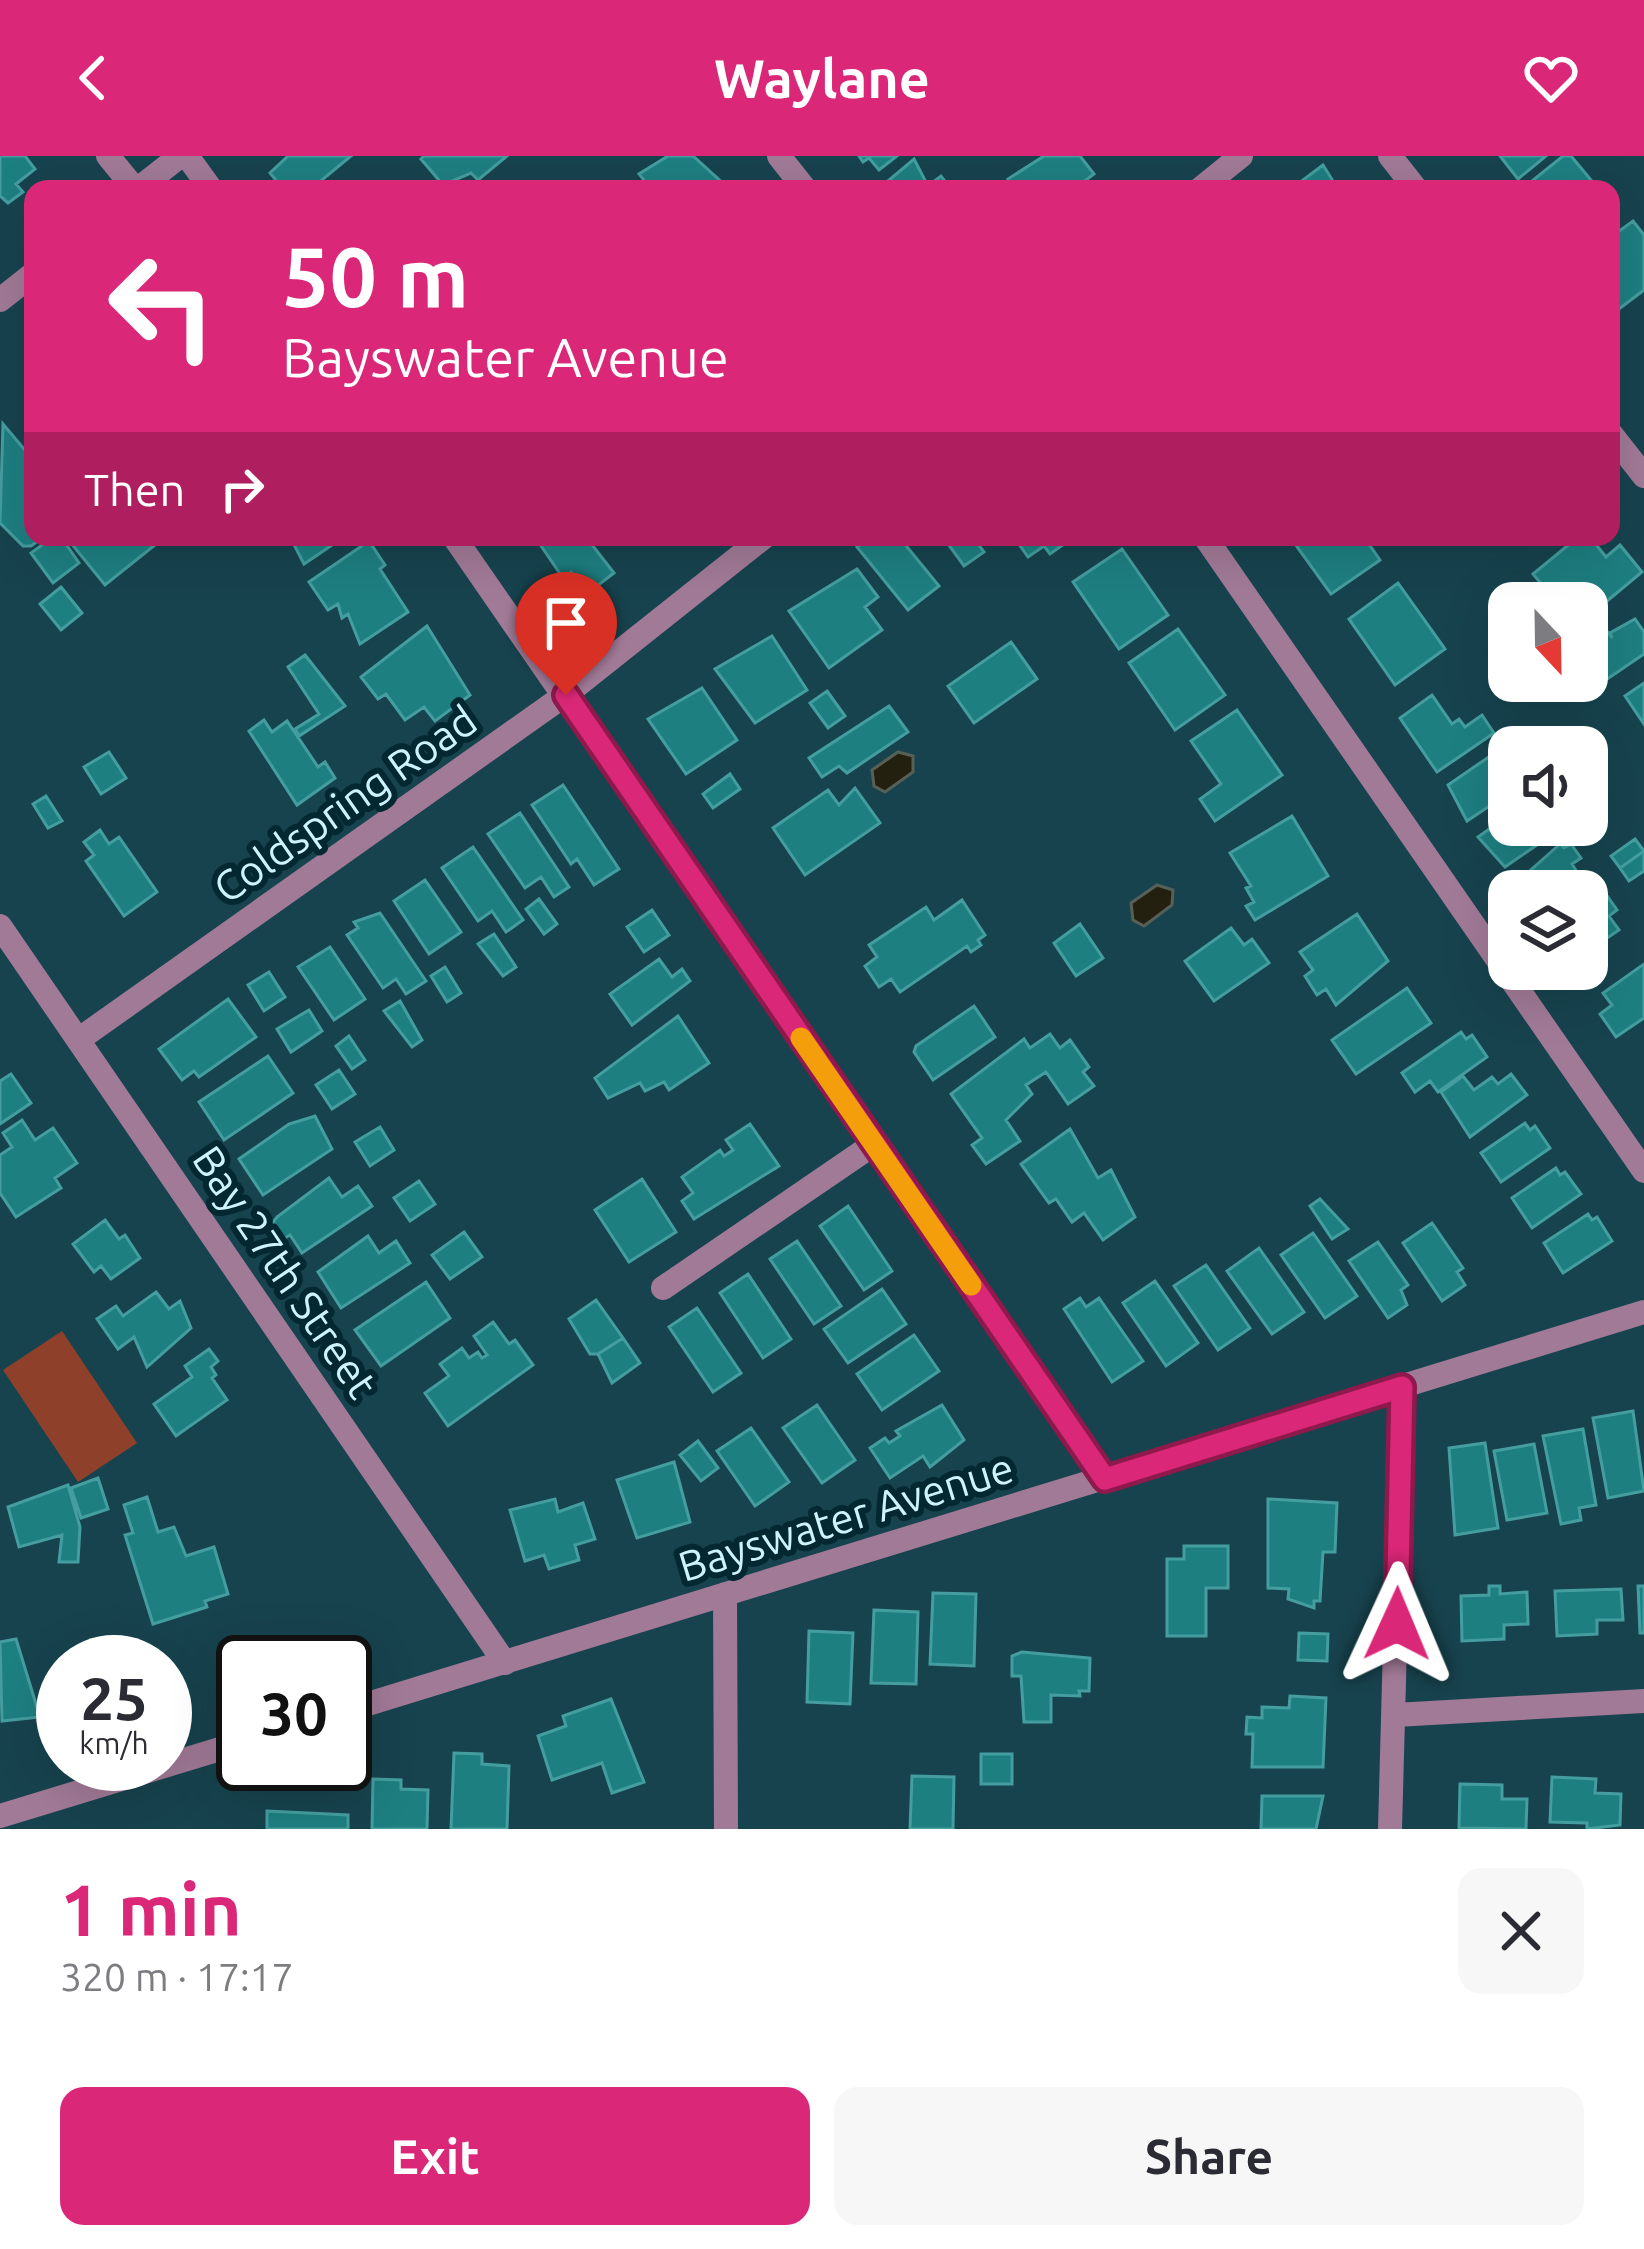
<!DOCTYPE html>
<meta charset="utf-8">
<style>
body{margin:0;font-family:Ubuntu,sans-serif;background:#f7f7f7;color:#2b2b33;height:100vh;display:flex;flex-direction:column;font-size:45px;white-space:nowrap}
*{box-sizing:border-box;margin:0}
p{font-size:39px;color:#7c7c81}
.icon{flex:none;width:66px;height:66px;fill:none;stroke:currentColor;stroke-width:2;stroke-linecap:round;stroke-linejoin:round}
.map{position:relative;height:1673px;overflow:hidden}
.panel{display:flex;flex-direction:column;background:#fff;flex:1}
.panel>*{flex:none}
.hud{position:absolute;left:24px;top:24px;width:1596px;height:366px;border-radius:24px;box-shadow:0 12px 48px #0002;background:#db2777;color:#fff;overflow:hidden}
.needle{width:78px;rotate:158deg}
.fabs{position:absolute;left:1488px;top:426px;display:grid;gap:24px}
.fabs a{display:grid;place-items:center;width:120px;height:120px;border-radius:24px;background:#fff;box-shadow:0 12px 48px #0002;font-size:60px}
.speed{position:absolute;left:36px;top:1479px;display:flex;gap:24px;font-size:60px;font-weight:700;text-align:center}
.speed>*{display:grid;place-content:center;width:156px;height:156px;border-radius:50%;background:#fff;box-shadow:0 12px 48px #0002;line-height:1}
.speed small{font-size:30px;font-weight:400}
.speed .limit{border:6px solid #111;border-radius:18px;background:#fff;color:#111}
.pin{position:absolute;display:grid;place-items:center;width:102px;height:102px;color:#fff;margin:-123px -51px;border-radius:50% 50% 50% 0;rotate:-45deg;box-shadow:0 0 12px #0007}
.pin .icon{rotate:45deg}
.me{position:absolute;width:132px;margin:-66px;rotate:1deg;stroke-linejoin:round;filter:drop-shadow(0 0 9px #0008)}
.turn{display:flex;align-items:center;gap:42px;height:252px;padding:0 60px;font-size:54px}
.turn .icon{width:156px;height:156px;stroke-width:2.5}
.turn b{display:block;font-size:84px;line-height:102px}
.then{display:flex;align-items:center;height:114px;padding:0 60px;background:#0003;gap:24px;font-size:45px}
.round{display:grid;place-items:center;flex:none;width:126px;height:126px;border-radius:24px;background:#f7f7f7}
.headline{display:flex;align-items:center;justify-content:space-between;height:204px;padding:0 60px}
h1{font-size:72px;font-weight:600;line-height:90px;color:#db2777}
.primary-button{display:flex;gap:24px;margin-top:auto;padding:24px 60px}
.primary-button a{flex:1;height:138px;border-radius:24px;background:#db2777;color:#fff;font-size:48px;font-weight:600;line-height:138px;text-align:center}
.primary-button a+a{background:#f7f7f7;color:#2b2b33}
header{display:flex;justify-content:space-between;align-items:center;height:156px;padding:0 60px;background:#db2777;color:#fff;font-size:54px;font-weight:600}
.map>svg:first-child{display:block}
</style>
<header><svg class="icon" aria-label="back" viewBox="0 0 24 24"><path d="M15 5l-7 7 7 7"/></svg>Waylane<svg class="icon" aria-label="heart" viewBox="0 0 24 24"><path d="M12 20l-8-8c-3-5 5-10 8-4 3-6 11-1 8 4z"/></svg></header>
<div class="map">
<svg width="1644" height="1673" viewBox="0 0 1644 1673">
<rect width="100%" height="100%" fill="#17434e"/>
<path fill="#8e402b" d="M62,1175L137,1287L78,1326L3,1214Z"/>
<path fill="#242010" stroke="#576057" stroke-width="3" d="M898,596L913,600V616L885,636L874,630L872,614Z
M1157,729L1173,734L1172,749L1144,770L1133,764L1131,747Z"/>
<path fill="#1e7f81" stroke="#449e9f" stroke-width="3" d="M0,0H25L35,13L16,28L23,36L8,47L0,40Z
M288,0H351L311,33H283L270,17Z
M424,0H507L478,24L471,17L443,29L421,3Z
M668,0H693L726,30L651,33L639,18Z
M859,0H897L879,14L869,2L863,6Z
M1044,0H1080L1094,18L1074,33H1016L1008,23Z
M1500,0H1546L1518,23Z
M1563,0H1571L1591,24L1580,33H1522Z
M914,3L928,30L941,20L951,33H895L888,25Z
M1323,9L1338,33H1291Z
M1633,65L1644,79V134L1611,159V81Z
M3,268L29,299L33,296V381H43L31,390H23L0,367Z
M53,381H61L79,407L53,427L31,397Z
M66,381H165L105,429Z
M290,381H344L304,408Z
M535,381H586L614,417L588,437L571,416L563,422Z
M870,381H899L939,430L908,454L857,391Z
M943,381H986L978,388L984,396L964,410Z
M1014,381H1074L1050,398L1044,390L1028,401Z
M1290,381H1364L1380,404L1331,438Z
M1578,381H1590L1606,401L1620,389L1642,416L1588,461L1587,447H1577L1569,437L1557,447L1533,418Z
M369,385L385,409L380,413L408,456L360,488L348,458L342,462L338,448L328,454L309,426Z
M1122,393L1168,459L1119,493L1073,426Z
M857,413L878,441L865,451L882,474L829,512L789,455Z
M1398,427L1445,493L1395,529L1349,463Z
M61,431L82,457L61,474L40,448Z
M1635,463L1644,476V498L1588,536L1577,525H1587V479L1602,468L1612,482L1610,477Z
M427,470L470,539L435,565L424,551L405,564L386,538L378,543L361,521Z
M1178,473L1225,539L1175,574L1129,507Z
M772,480L807,534L755,567L715,513Z
M1011,486L1037,523L974,567L948,530Z
M305,499L345,550L299,580L295,573L319,558L288,511Z
M1644,527V568L1625,540Z
M702,532L737,584L686,618L648,563Z
M827,535L845,560L828,572L810,547Z
M1432,539L1452,568L1459,563L1465,571L1482,559L1494,577L1437,616L1400,562Z
M889,550L908,576L847,617L839,610L822,621L809,602Z
M1237,554L1282,619L1215,665L1200,643L1221,628L1191,585Z
M264,564L272,576L287,565L318,611L325,606L335,622L297,649L249,575Z
M1512,585L1509,637L1467,665L1448,629Z
M109,596L126,622L101,638L84,611Z
M730,618L740,633L713,652L703,638Z
M563,629L619,713L594,729L577,703L571,708L532,649Z
M855,632L880,667L805,719L773,672L828,634L839,649Z
M46,640L62,665L48,672L33,648Z
M520,657L569,731L554,741L541,721L525,732L488,678Z
M1509,659V669H1566L1505,711L1478,681Z
M1292,660L1328,720L1255,764L1246,750L1254,746L1246,732L1251,730L1230,697Z
M100,674L109,688L119,681L157,736L124,760L86,705L94,699L84,686Z
M1635,683L1644,695L1620,712L1611,700Z
M1560,688L1564,692L1571,688L1581,702L1572,708L1581,722L1563,735H1521L1516,727Z
M473,691L523,764L506,776L492,755L478,765L442,712Z
M1644,695V715L1629,725L1620,712Z
M425,724L461,776L429,798L394,745Z
M1608,741L1617,754L1609,760L1619,774L1587,796V756Z
M539,743L557,768L544,778L526,753Z
M962,744L985,779L978,784L981,789L971,796L967,790L900,836L891,823L879,831L865,810L877,801L869,789L926,751L934,764Z
M652,754L669,779L644,796L627,771Z
M380,757L426,825L406,838L396,823L383,832L347,779L358,772L354,766Z
M1357,758L1388,805L1336,849L1326,833L1317,839L1305,820L1313,814L1300,796Z
M1080,768L1103,802L1076,820L1054,787Z
M1231,772L1244,789L1252,783L1269,807L1214,845L1185,805Z
M494,778L516,811L503,820L478,788Z
M330,791L365,843L334,864L298,811Z
M659,803L672,821L682,813L690,825L632,869L610,838Z
M1644,808V862L1616,881L1600,858L1612,849L1603,837Z
M445,811L461,837L447,846L431,820Z
M269,816L285,841L264,855L248,829Z
M1407,832L1431,867L1356,918L1332,884Z
M228,843L256,881L199,921L194,915L182,924L159,893Z
M400,845L422,884L412,891L384,855Z
M974,850L995,881L933,924L914,896L916,890Z
M309,854L322,875L291,896L277,873Z
M678,860L709,907L669,934L664,926L645,935L640,927L608,942L595,922Z
M1461,876L1466,883L1472,879L1487,901L1438,936L1430,925L1415,936L1402,917Z
M1050,878L1060,892L1070,884L1089,911L1083,916L1094,930L1068,948L1046,916L1026,929L1032,938L1006,964L1020,985L986,1008L972,989L982,982L951,938L1024,883L1030,892Z
M349,880L365,904L352,913L336,890Z
M268,900L293,937L224,984L199,946Z
M339,914L355,938L332,953L316,929Z
M11,918L31,947L0,968V925Z
M1511,918L1527,939L1470,981L1441,936L1463,920L1474,934L1492,921L1498,928Z
M315,960L332,993L263,1039L239,1003L289,968Z
M22,964L35,984L53,972L77,1007L55,1022L61,1032L16,1061L0,1037V999L12,991L3,977Z
M1525,967L1530,974L1535,970L1550,992L1501,1026L1481,997Z
M750,968L779,1010L694,1063L682,1045L693,1037L682,1021L720,994L724,1000L733,994L726,984Z
M380,971L394,994L370,1010L355,986Z
M1070,973L1098,1022L1111,1014L1135,1061L1103,1084L1084,1057L1072,1066L1056,1043L1049,1047L1021,1008Z
M1556,1012L1560,1019L1565,1016L1581,1038L1532,1072L1512,1042Z
M329,1022L342,1041L358,1030L372,1050L302,1097L290,1079L280,1085L270,1070L277,1061Z
M642,1023L676,1076L629,1106L595,1054Z
M419,1025L435,1048L410,1065L394,1042Z
M1320,1043L1348,1073L1332,1083L1310,1050Z
M848,1050L892,1115L864,1134L820,1070Z
M1588,1058L1592,1064L1597,1061L1612,1085L1563,1117L1544,1087Z
M105,1064L119,1083L125,1079L140,1102L111,1123L101,1110L94,1116L73,1088Z
M1432,1067L1463,1112L1457,1116L1465,1129L1442,1145L1403,1087Z
M464,1076L482,1101L450,1123L432,1099Z
M1313,1077L1357,1140L1325,1162L1281,1099Z
M368,1080L379,1097L396,1085L410,1107L341,1152L318,1116Z
M797,1085L841,1150L814,1168L770,1103Z
M1378,1086L1408,1129L1401,1134L1407,1149L1388,1162L1349,1105Z
M1259,1092L1304,1156L1272,1178L1227,1115Z
M1206,1109L1250,1172L1218,1194L1174,1130Z
M748,1118L791,1183L763,1202L720,1137Z
M1155,1125L1198,1187L1166,1210L1123,1147Z
M426,1126L450,1162L381,1210L355,1174Z
M882,1133L906,1168L848,1207L824,1173Z
M156,1136L169,1153L180,1145L191,1172L147,1211L134,1181L118,1193L97,1163L116,1150L123,1160Z
M1080,1142L1086,1151L1099,1142L1143,1205L1112,1226L1064,1153Z
M596,1144L623,1182L598,1198H590L569,1163Z
M697,1152L741,1217L713,1236L669,1171Z
M493,1166L509,1188L515,1184L533,1209L448,1270L425,1237L449,1220L440,1208L462,1192L469,1202L478,1196L482,1202L487,1199L474,1180Z
M914,1179L939,1215L882,1254L857,1218Z
M623,1182L640,1207L612,1227L598,1198Z
M209,1193L218,1205L211,1211L216,1219L212,1222L227,1244L176,1280L154,1248L192,1221L185,1210Z
M817,1249L855,1304L822,1327L783,1272Z
M942,1249L964,1284L930,1311L923,1300L890,1322L870,1292L885,1282L889,1287L900,1280L896,1275Z
M1633,1255L1644,1335L1608,1342L1593,1262Z
M751,1272L789,1326L755,1350L717,1295Z
M1583,1273L1596,1349L1579,1352L1581,1364L1561,1368L1543,1280Z
M698,1285L718,1312L701,1325L680,1299Z
M1485,1287L1498,1372L1455,1379L1449,1292Z
M1534,1288L1547,1357L1507,1364L1494,1295Z
M674,1306L690,1366L637,1382L617,1324Z
M98,1322L108,1353L81,1362L71,1332Z
M68,1329L80,1371L78,1406H59L62,1379L19,1391L8,1351Z
M147,1341L158,1376L174,1371L186,1400L214,1391L228,1438L205,1445L207,1451L153,1468L125,1379L133,1377L124,1349Z
M555,1343L558,1356L583,1347L595,1383L575,1389L579,1404L549,1413L544,1399L525,1405L510,1354Z
M1268,1343L1337,1347L1335,1396H1323L1320,1445H1314V1452L1288,1443L1289,1433L1268,1432Z
M1184,1390H1228V1432H1206V1480H1167V1403H1184Z
M1489,1430H1500V1438L1527,1436L1528,1468L1504,1469V1483L1462,1485L1461,1440L1489,1439Z
M1638,1430H1644V1477H1640Z
M1621,1433L1623,1464H1597V1478L1557,1480L1555,1435Z
M933,1437L976,1438L974,1510L930,1508Z
M874,1454L918,1456L916,1528L871,1527Z
M809,1475L853,1477L850,1548L807,1546Z
M1299,1477L1328,1478L1327,1505L1298,1504Z
M16,1483L40,1561L2,1565L0,1486Z
M1022,1496L1090,1502L1089,1535H1079L1080,1540L1051,1539V1566H1024L1021,1520H1012V1500Z
M1290,1540L1326,1542L1323,1611H1252L1253,1578H1246L1247,1561L1262,1562V1551L1289,1552Z
M611,1543L644,1626L612,1637L602,1607L552,1624L538,1580L566,1570L563,1560Z
M454,1597L482,1598V1608L509,1610L507,1673H451Z
M981,1598H1012V1628H981Z
M912,1620L954,1621L953,1673H910Z
M1552,1621L1596,1623L1595,1637L1621,1638L1620,1669L1587,1673V1667L1550,1666Z
M373,1623L401,1624V1633L428,1634L427,1673H372Z
M1460,1628L1502,1629V1643H1527L1526,1673L1459,1672Z
M1262,1640H1323L1316,1673H1261Z
M267,1655L348,1659V1673H267Z"/>
<g fill="none" stroke-linecap="round" stroke-linejoin="round">
<path stroke="#a17a97" stroke-width="24" d="M108,0L135,33
M187,0L211,33
M779,0L805,33
M1390,0L1416,33
M138,33L180,0
M1200,33L1241,0
M0,144L33,118
M1611,278L1644,320
M454,381L1105,1323
M1205,381L1644,1015
M0,770L505,1507
M78,884L565,539L764,381
M663,1132L874,988
M725,1438L726,1673
M345,1555L1644,1156
M1395,1559L1644,1545
M0,1660L243,1586
M1390,1673L1402,1231"/>
</g>
<g fill="none" stroke-linecap="round" stroke-linejoin="round">
<defs>
<path id="route" d="M566,539L1105,1323L1402,1231L1397,1468"/>
</defs>
<use href="#route" stroke="#8e194d" stroke-width="30"/>
<use href="#route" stroke="#db2777" stroke-width="21"/>
<path stroke="#f59e0b" stroke-width="21" d="M801,882L971,1129"/>
</g>
<g text-anchor="middle" stroke-width="12" stroke-linejoin="round" paint-order="stroke">
<g font-size="42" fill="#cdf4fe" stroke="#042831">
<text transform="translate(345 648) rotate(-35)" y="15">Coldspring Road</text>
<text transform="translate(285 1116) rotate(56)" y="15">Bay 27th Street</text>
<text transform="translate(846 1361) rotate(-17)" y="15">Bayswater Avenue</text>
</g>
</g>
</svg>
<div class="fabs">
<a><svg class="needle" viewBox="-14 -14 28 28"><path d="M0-13l5 13h-10z" fill="#e53935"/><path d="M0 13l5-13h-10z" fill="#7c7c81"/></svg></a>
<a><svg class="icon" aria-label="sound" viewBox="0 0 24 24"><path d="M4 9h4l5-4v14l-5-4H4zM17 9q2 3 0 6"/></svg></a>
<a><svg class="icon" aria-label="layers" viewBox="0 0 24 24"><path d="M12 4l9 5-9 5-9-5zM3 14l9 5 9-5"/></svg></a>
</div>
<div class="speed"><div>25<small>km/h</small></div><div class="limit">30</div></div>
<div class="pin" style="left:566px;top:539px;background:#d93025"><svg class="icon" aria-label="arrive" viewBox="0 0 24 24"><path d="M6 21V4h12l-3 4 3 4H6"/></svg></div>
<svg class="me" style="left:1397px;top:1468px" viewBox="-20 -20 40 40"><path d="M0-17L14 15 0 8-14 15z" fill="#db2777" stroke="#fff" stroke-width="4"/></svg>
<div class="hud">
<div class="turn"><svg class="icon" aria-label="left" viewBox="0 0 24 24"><path d="M17 20v-9H6M10 6l-5 5 5 5"/></svg><div><b>50 m</b>Bayswater Avenue</div></div>
<div class="then">Then<svg class="icon" aria-label="right" viewBox="0 0 24 24"><path d="M7 20v-9h11M14 6l5 5-5 5"/></svg></div>
</div>
</div>
<section class="panel">
<div class="headline"><div><h1>1 min</h1><p>320 m · 17:17</p></div><a class="round"><svg class="icon" aria-label="close" viewBox="0 0 24 24"><path d="M6 6l12 12M18 6L6 18"/></svg></a></div>
<div class="primary-button"><a>Exit</a><a>Share</a></div>
</section>
